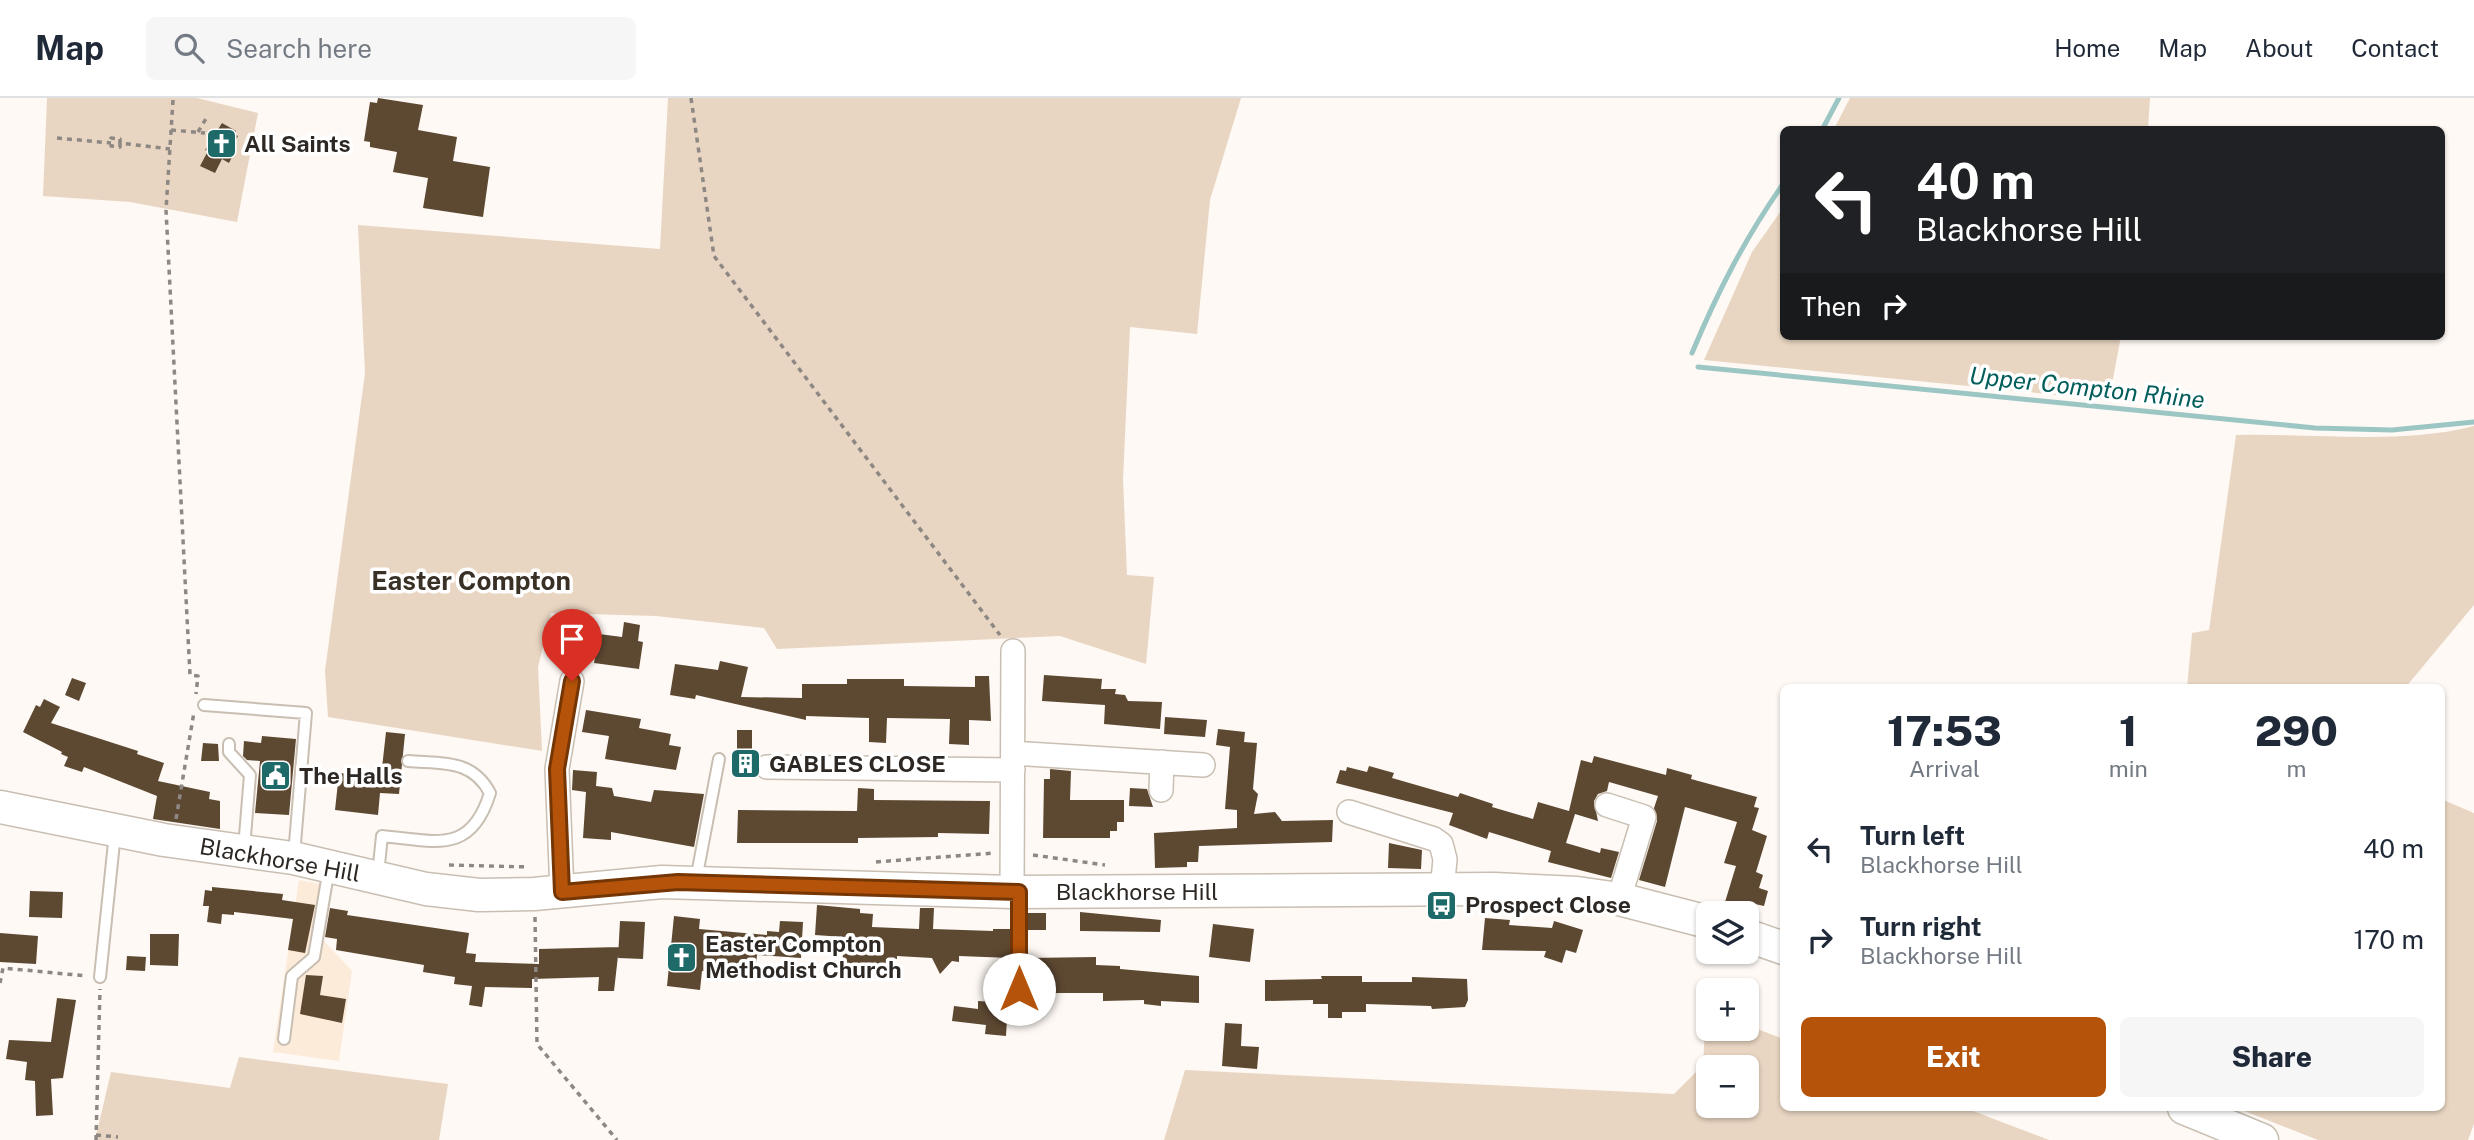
<!DOCTYPE html>
<meta charset="utf-8">
<style>
body{margin:0;font-family:"Public Sans",sans-serif;background:#f6f6f7;color:#1f2937;height:100vh;display:flex;flex-direction:column;font-size:26px;white-space:nowrap}
*{box-sizing:border-box;margin:0}
p{font-size:23px;color:#747a83}
.icon{flex:none;width:38px;height:38px;fill:none;stroke:currentColor;stroke-width:2;stroke-linecap:round;stroke-linejoin:round}
.map{position:relative;flex:1;overflow:hidden}
.panel{position:absolute;left:1780px;top:586px;width:665px;height:427px;display:flex;flex-direction:column;background:#fff;border-radius:10px;box-shadow:0 2px 5px #0004}
.panel>*{flex:none}
.guide{position:absolute;left:1780px;top:28px;width:665px;height:214px;border-radius:10px;box-shadow:0 2px 5px #0004;background:#202124;color:#fff;overflow:hidden}
.fabs{position:absolute;left:1696px;top:803px;display:grid;gap:14px}
.fabs a{display:grid;place-items:center;width:63px;height:63px;border-radius:10px;background:#fff;box-shadow:0 2px 5px #0004;font-size:35px}
.pin{position:absolute;display:grid;place-items:center;width:60px;height:60px;color:#fff;margin:-72px -30px;border-radius:50% 50% 50% 0;rotate:-45deg;box-shadow:0 0 7px #0007}
.pin .icon{rotate:45deg}
.me{position:absolute;width:77px;margin:-38px;rotate:0deg;stroke-linejoin:round;filter:drop-shadow(0 0 5px #0008)}
.turn{display:flex;align-items:center;gap:24px;height:147px;padding:0 21px;font-size:32px}
.turn .icon{width:91px;height:91px;stroke-width:2.5}
.turn b{display:block;font-size:49px;line-height:60px}
.then{display:flex;align-items:center;height:66px;padding:0 21px;background:#0003;gap:14px;font-size:26px}
.eta{display:flex;justify-content:space-evenly;align-items:center;height:119px;text-align:center}
.eta b{font-size:42px;font-weight:800;line-height:49px}
.primary-button{display:flex;gap:14px;margin-top:auto;padding:14px 21px}
.primary-button a{flex:1;height:80px;border-radius:10px;background:#b45309;color:#fff;font-size:28px;font-weight:800;line-height:80px;text-align:center}
.primary-button a+a{background:#f6f6f7;color:#1f2937}
ul{padding:0;list-style:none}
li{display:flex;align-items:center;gap:21px;height:91px;padding:0 21px}
li div{flex:1}
li b{display:block;font-size:26px}
li em{font-style:normal}
header{display:flex;align-items:center;gap:42px;box-sizing:border-box;height:98px;padding:0 35px;background:#fff;border-bottom:2px solid #e0e1e3}
header strong{font-size:33px}
nav{display:flex;gap:38px;margin-inline-start:auto;font-size:24px}
.search{width:490px;height:63px;background:#f6f6f7;display:flex;align-items:center;gap:18px;box-sizing:border-box;padding:0 24px;border-radius:10px;color:#747a83;font-size:26px}
.map>svg:first-child{display:block}
</style>
<header>
<strong>Map</strong>
<div class="search"><svg class="icon" aria-label="search" viewBox="0 0 24 24"><circle cx="10" cy="10" r="6"/><path d="M15 15l6 6"/></svg>Search here</div>
<nav><a>Home</a><a>Map</a><a>About</a><a>Contact</a></nav>
</header>
<div class="map">
<svg width="2474" height="1042" viewBox="0 0 2474 1042">
<rect width="100%" height="100%" fill="#fef9f4"/>
<path fill="#fdebd9" d="M299,782L332,788L323,842L352,873L339,963L273,954Z"/>
<path fill="#e9d6c2" fill-rule="evenodd" d="M47,0H197L258,15L237,124L130,104L43,98Z
M668,0H1241L1210,102L1197,236L1130,229L1123,381L1127,477L1154,479L1146,566L1060,538L777,551L764,530L656,518L551,515L538,569L542,653L328,619L325,573L365,275L358,127L660,151Z
M1850,0H2150L2148,31H1834Z
M1783,110V238H2121L2109,302L1704,262L1752,154Z
M2474,328V507L2405,590H2187L2192,535L2209,532L2236,337C2313,335 2401,347 2474,328Z
M2441,701L2474,715V1026L2468,1042H2318L2237,1010H2441Z
M1706,912L1708,931H1746L1747,927L1783,941V1010H1965L2049,1042H1164L1185,972L1674,996L1703,967ZM1708,970H1746V1008H1708Z
M239,959L448,986L439,1042H95L111,974L230,990Z"/>
<g fill="none" stroke-linecap="round" stroke-linejoin="round">
<path stroke="#9cc6c3" stroke-width="5" d="M1822,32L1839,0
M1692,255C1718,193 1744,142 1783,86
M1698,269L2315,330L2392,332L2474,324"/>
</g>
<path fill="#5d4832" d="M378,0L423,7L418,32L457,39L453,63L490,69L483,119L423,110L428,80L393,74L397,54L370,49V44L364,43L370,4L377,5Z
M222,25L236,33L234,36L238,38L232,49L236,51L229,65L222,61L215,75L200,68L208,53L205,52Z
M624,524L640,527L638,543L643,544L639,571L594,565L599,536L622,539Z
M553,535L572,539L567,560L548,556Z
M720,563L748,569L741,599L802,600V586H847V581H904V588L975,589V578H989L991,623L969,622V647L949,646L950,621L887,620L886,645L869,644V620L806,618V622L696,597L695,601L670,597L675,566L718,572Z
M1044,577L1102,581L1101,591H1116L1115,596L1125,597L1128,603L1162,604L1160,631L1104,626L1105,607L1042,603Z
M72,580L86,585L79,603L65,597Z
M44,601L60,609L51,625L138,653L137,656L164,665L158,683L210,694L209,701L220,703V731L153,721L157,698L84,669L82,674L64,668L68,659L61,656L62,654L23,634L36,607L40,609Z
M586,612L641,621L639,630L671,636L669,647L681,649L676,672L605,661L609,638L582,634Z
M1165,619L1207,622L1205,639L1164,636Z
M1218,631L1245,634L1244,644L1257,645L1253,691L1258,696L1254,716L1275,714L1282,723L1333,722L1332,744L1199,748L1198,764H1187V769L1155,770L1154,735L1237,730V712L1225,711L1230,649L1216,647Z
M737,632H752V659H737Z
M386,634L405,636L399,696L380,695L378,717L335,712L339,675L381,679Z
M262,638L296,641L289,717L255,715L260,663L247,662L243,658L244,643L261,645Z
M203,645L218,646L219,663H201Z
M1594,658L1666,677L1667,670L1692,677L1691,681L1757,699L1754,709L1759,710L1752,732L1767,738L1756,774L1763,777L1759,790L1768,793L1764,808L1755,806L1749,811L1725,804L1736,768L1724,765L1737,724L1685,709L1665,789L1639,782L1657,723L1654,710L1658,698L1609,684L1607,693L1598,696L1594,703L1598,723L1575,716L1566,745L1600,755L1601,750L1619,754L1611,780L1548,764L1551,753L1489,734L1487,741L1449,727L1453,715L1336,685L1340,672L1346,673L1347,669L1367,674L1369,668L1394,675L1392,680L1458,699L1460,695L1493,706L1492,709L1533,721L1538,704L1569,713L1581,662L1592,665Z
M1050,671L1071,673L1070,702H1124V724H1117V733H1110V740H1043L1044,681H1050Z
M573,672L597,674L596,688L612,690L614,698L651,704L654,692L704,696L694,749L611,734V742L583,740L586,694L572,692Z
M858,690L874,691V702L990,703L989,736L938,735V739L858,740V745H737L738,712L857,713Z
M1130,690L1147,691L1153,709L1129,708Z
M1389,745L1422,752L1421,771L1388,770Z
M212,789L283,796L282,802L315,807L305,855L288,852L293,821L234,814V817L222,816L221,826L207,824L209,808H203L205,792L212,793Z
M30,793L63,794L62,820L29,819Z
M817,807L860,811V815L873,816L872,829L919,831L920,810H934L933,831L993,833V831H1011V860L959,858V864L952,863L940,876L932,860L897,858V861H886L885,875L842,872L844,839L815,837Z
M330,810L348,813L347,817L469,835L466,855L476,856L475,864L539,866V851L619,849L614,893H598L599,879L532,881V890L485,889L482,909L469,907L472,888L454,886L455,879L423,874L424,867L336,852L337,841L325,839Z
M1080,814L1161,822L1160,834L1080,833Z
M1027,815H1046V832H1027Z
M674,818L700,821L699,831L767,837V833L779,834L780,823L803,824L801,860L757,857L755,878L702,873L700,892L667,888Z
M1485,820L1510,822L1509,827L1552,830L1554,823L1583,832L1576,855L1566,852L1562,865L1544,859L1546,853L1482,852Z
M620,823L645,824L643,861L618,860Z
M1213,826L1254,831L1250,864L1209,859Z
M0,835L38,838L36,866L0,864Z
M150,836H179L178,868L150,867Z
M127,858L146,859L145,873L126,872Z
M1096,859V867L1120,868V871L1199,878V905L1161,903V908L1144,906V902L1103,903V895H1053V887H1029V860Z
M306,877L323,878L320,897L346,901L342,925L300,916Z
M1321,878H1362V884H1412V879L1467,881L1468,902L1465,909L1432,911L1431,908L1366,906V914H1342V920H1328V906H1313V902L1265,903V882L1322,881Z
M57,900L76,902L63,980L51,981L53,1017L36,1018L35,983L25,982L27,964L6,961L9,942L51,944Z
M978,903L1008,905L1006,938L985,936L986,927L952,923L954,908L978,911Z
M1225,925L1242,926L1241,948L1259,949L1257,971L1222,968Z"/>
<g fill="none" stroke-linecap="round" stroke-linejoin="round">
<defs>
<path id="service" d="M204,607L306,615L294,757
M229,646V654L250,677L244,750
M378,776L382,738C436,743 471,757 490,695C472,661 443,666 408,663
M696,782L719,661
M1019,796V916
M100,879L115,735
M284,941L292,878L314,859L329,770"/>
<path id="minor" d="M1013,655L1203,667
M767,669L1013,672
M1161,692L1162,664
M1607,707L1644,719L1619,801
M1349,714L1434,741L1441,746L1445,761L1442,793
M562,794L557,671L572,583
M1012,794L1013,553"/>
<path id="secondary" d="M0,709L164,742L293,760L426,791L479,797L534,796L662,784L1012,794L1494,791L1577,795L1619,801L1708,824
M1746,837L1783,850
M2184,1010L2262,1042"/>
</defs>
<use href="#service" stroke="#c9beb2" stroke-width="14"/>
<use href="#minor" stroke="#c9beb2" stroke-width="26"/>
<use href="#secondary" stroke="#c9beb2" stroke-width="35"/>
<path stroke="#8d8884" stroke-width="3.5" stroke-dasharray="5 5" stroke-linecap="butt" d="M691,0L714,158L1000,537
M173,2L166,112L190,577L198,578L196,596
M171,32L205,35
M198,34L207,19
M57,40L111,45
M120,45V49L111,48V40L120,41V45L170,51
M176,721L194,614
M1033,757L1105,767
M876,764L994,755
M449,767L529,769
M535,819L537,946L617,1042
M0,885L3,870L87,878
M96,1037L118,1039
M96,1042L100,891"/>
<use href="#service" stroke="#fff" stroke-width="10"/>
<use href="#minor" stroke="#fff" stroke-width="23"/>
<use href="#secondary" stroke="#fff" stroke-width="32"/>
</g>
<g fill="none" stroke-linecap="round" stroke-linejoin="round">
<defs>
<path id="route" d="M572,583L557,671L562,794L678,784L1019,794V891"/>
</defs>
<use href="#route" stroke="#753606" stroke-width="18"/>
<use href="#route" stroke="#b45309" stroke-width="12"/>
</g>
<defs>
<symbol id="church-square" viewBox="-11 -11 22 22"><rect x="-9" y="-9" width="18" height="18" rx="4" fill="#1e6a68" stroke="#fff"/><path d="M-1.2-6h2.4v3.5h3.3v2.4h-3.3V6h-2.4V-.1h-3.3v-2.4h3.3Z" fill="#fff"/></symbol>
<symbol id="building-square" viewBox="-11 -11 22 22"><rect x="-9" y="-9" width="18" height="18" rx="4" fill="#1e6a68" stroke="#fff"/><path d="M-4-6H4V6H1V3H-1V6H-4ZM-2.5-4.3h1.7v1.8h-1.7ZM.8-4.3h1.7v1.8H.8ZM-2.5-1h1.7V.8h-1.7ZM.8-1h1.7V.8H.8Z" fill="#fff"/></symbol>
<symbol id="civic-square" viewBox="-11 -11 22 22"><rect x="-9" y="-9" width="18" height="18" rx="4" fill="#1e6a68" stroke="#fff"/><path d="M-.6-6.5H3V-4.5H.6V-3L4-1V1h2V6H-6V1h2V-1L-.6-3ZM-1.2 2.5V6h2.4V2.5Z" fill="#fff"/></symbol>
<symbol id="bus-square" viewBox="-11 -11 22 22"><rect x="-9" y="-9" width="18" height="18" rx="4" fill="#1e6a68" stroke="#fff"/><path d="M-5-6H5V4H4V6H2V4H-2V6H-4V4H-5ZM-3.5-4V0h7V-4ZM-3.5 1.2v1.5H-2V1.2ZM2 1.2v1.5H3.5V1.2Z" fill="#fff"/></symbol>
</defs>
<g fill-rule="evenodd">
<use href="#church-square" x="204" y="28" width="35" height="35"/>
<use href="#building-square" x="728" y="648" width="35" height="35"/>
<use href="#civic-square" x="258" y="660" width="35" height="35"/>
<use href="#bus-square" x="1424" y="790" width="35" height="35"/>
<use href="#church-square" x="664" y="842" width="35" height="35"/>
</g>
<g text-anchor="middle" stroke-width="7" stroke-linejoin="round" paint-order="stroke">
<g font-size="23" font-weight="bold" fill="#2d2824" stroke="#fff" text-anchor="start">
<text x="244" y="54">All Saints</text>
<text x="769" y="674">GABLES CLOSE</text>
<text x="299" y="686">The Halls</text>
<text x="1465" y="815">Prospect Close</text>
<text x="705" y="854">Easter Compton<tspan x="705" dy="26">Methodist Church</tspan></text>
</g>
<g font-size="23" fill="#2d2824" stroke="#fff">
<text transform="translate(280 762) rotate(10)" y="8">Blackhorse Hill</text>
<text x="1137" y="802">Blackhorse Hill</text>
</g>
<g font-size="24" font-style="italic" fill="#025e5c" stroke="#fff">
<text transform="translate(2087 290) rotate(6)" y="8">Upper Compton Rhine</text>
</g>
<g font-size="26" font-weight="bold" fill="#393026" stroke="#fff">
<text x="471" y="492">Easter Compton</text>
</g>
</g>
</svg>
<div class="fabs">
<a><svg class="icon" aria-label="layers" viewBox="0 0 24 24"><path d="M12 4l9 5-9 5-9-5zM3 14l9 5 9-5"/></svg></a>
<a>+</a>
<a>−</a>
</div>
<div class="pin" style="left:572px;top:583px;background:#d93025"><svg class="icon" aria-label="arrive" viewBox="0 0 24 24"><path d="M6 21V4h12l-3 4 3 4H6"/></svg></div>
<svg class="me" style="left:1019px;top:891px" viewBox="-20 -20 40 40"><circle r="19" fill="#fff"/><path d="M0-13L10 11 0 6-10 11z" fill="#b45309"/></svg>
<div class="guide">
<div class="turn"><svg class="icon" aria-label="left" viewBox="0 0 24 24"><path d="M17 20v-9H6M10 6l-5 5 5 5"/></svg><div><b>40 m</b>Blackhorse Hill</div></div>
<div class="then">Then<svg class="icon" aria-label="right" viewBox="0 0 24 24"><path d="M7 20v-9h11M14 6l5 5-5 5"/></svg></div>
</div>
<section class="panel">
<div class="eta">
<div><b>17:53</b><p>Arrival</p></div>
<div><b>1</b><p>min</p></div>
<div><b>290</b><p>m</p></div>
</div>
<ul>
<li><svg class="icon" aria-label="left" viewBox="0 0 24 24"><path d="M17 20v-9H6M10 6l-5 5 5 5"/></svg><div><b>Turn left</b><p>Blackhorse Hill</p></div><em>40 m</em></li>
<li><svg class="icon" aria-label="right" viewBox="0 0 24 24"><path d="M7 20v-9h11M14 6l5 5-5 5"/></svg><div><b>Turn right</b><p>Blackhorse Hill</p></div><em>170 m</em></li>
</ul>
<div class="primary-button"><a>Exit</a><a>Share</a></div>
</section>
</div>
